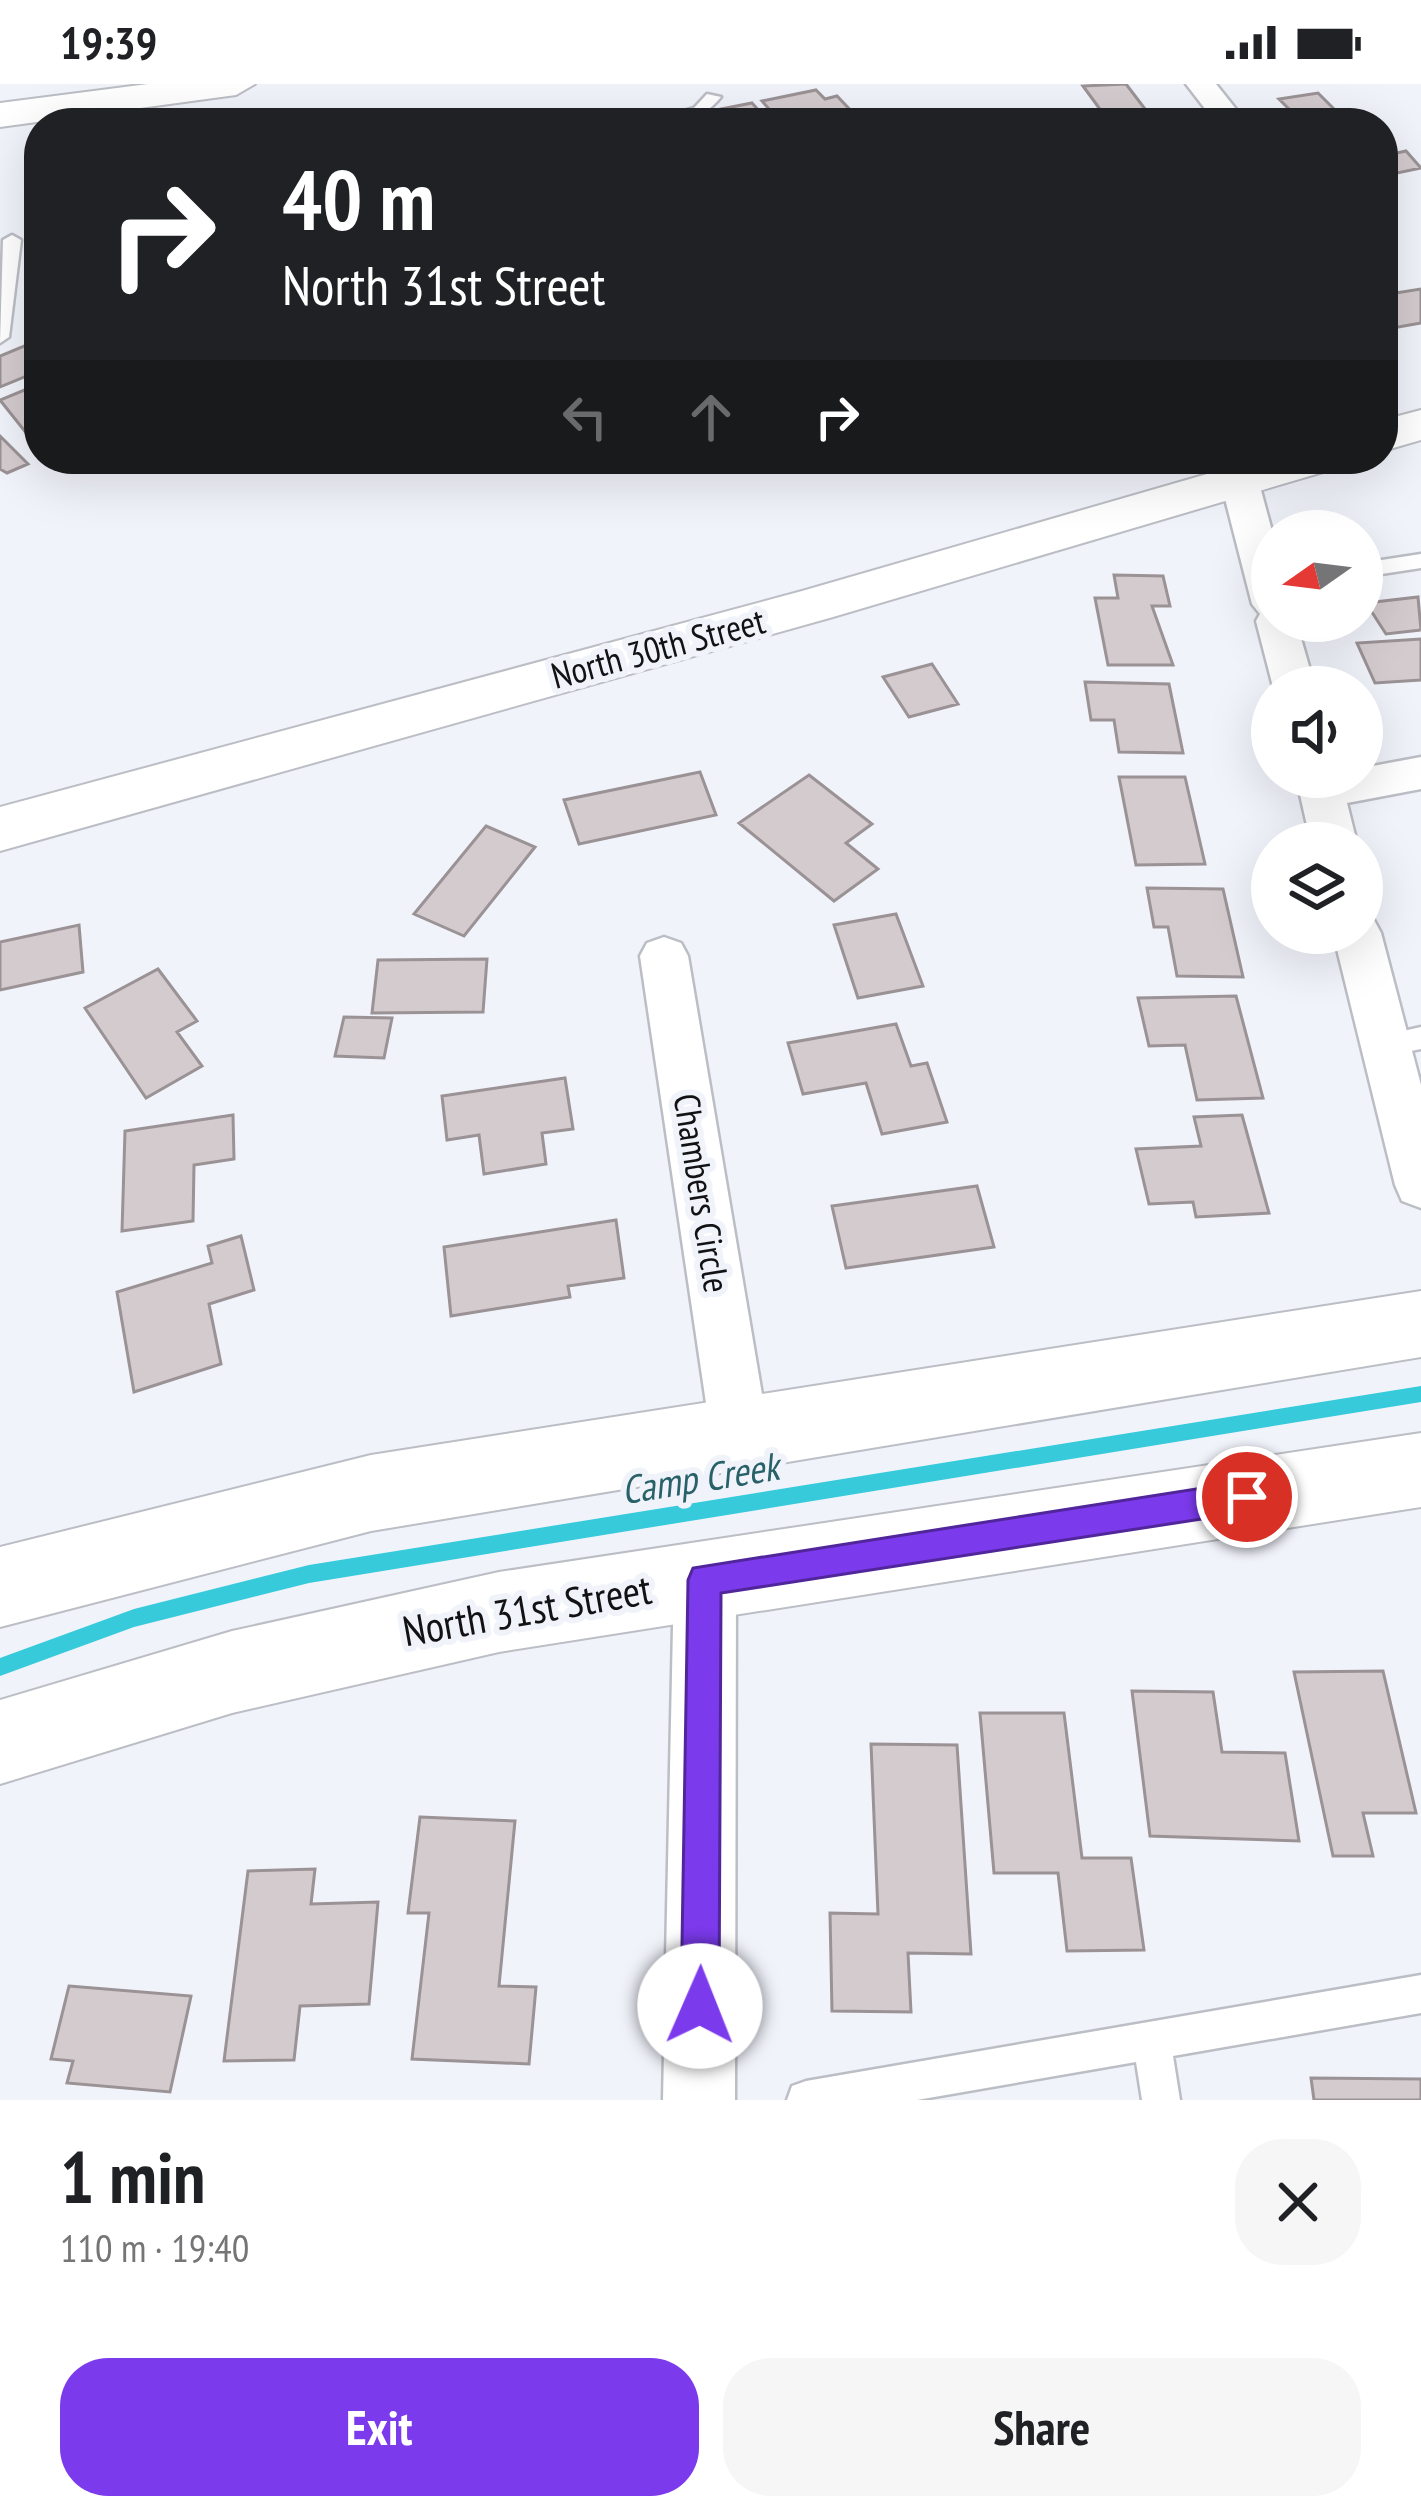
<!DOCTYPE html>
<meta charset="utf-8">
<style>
body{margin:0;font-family:"PT Sans Narrow",sans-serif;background:#f6f6f6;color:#202124;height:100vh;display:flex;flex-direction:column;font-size:45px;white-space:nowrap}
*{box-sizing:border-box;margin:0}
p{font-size:39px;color:#757577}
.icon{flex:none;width:66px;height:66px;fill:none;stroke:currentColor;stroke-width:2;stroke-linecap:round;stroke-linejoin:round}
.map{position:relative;height:2016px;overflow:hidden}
.side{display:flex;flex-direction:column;background:#fff;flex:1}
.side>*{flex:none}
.top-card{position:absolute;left:24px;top:24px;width:1374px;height:366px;border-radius:48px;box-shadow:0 12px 48px #0002;background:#202124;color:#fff;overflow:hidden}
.needle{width:78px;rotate:256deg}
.controls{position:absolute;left:1251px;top:426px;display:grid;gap:24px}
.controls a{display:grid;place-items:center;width:132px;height:132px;border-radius:50%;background:#fff;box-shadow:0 12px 48px #0002;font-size:60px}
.pin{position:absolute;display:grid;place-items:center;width:102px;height:102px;color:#fff;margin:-51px;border:6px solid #fff;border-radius:50%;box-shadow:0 3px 12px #0007}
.me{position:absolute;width:132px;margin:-66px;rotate:1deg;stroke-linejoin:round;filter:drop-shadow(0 0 9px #0008)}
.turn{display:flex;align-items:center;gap:42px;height:252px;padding:0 60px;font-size:54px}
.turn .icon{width:156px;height:156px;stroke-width:2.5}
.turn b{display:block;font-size:84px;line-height:102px}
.lanes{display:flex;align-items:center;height:114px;padding:0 60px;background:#0003;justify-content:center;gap:60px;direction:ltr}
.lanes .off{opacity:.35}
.round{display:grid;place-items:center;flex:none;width:126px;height:126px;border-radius:48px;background:#f6f6f6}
.overview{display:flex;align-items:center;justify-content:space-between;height:204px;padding:0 60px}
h1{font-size:72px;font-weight:800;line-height:90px}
.action{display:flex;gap:24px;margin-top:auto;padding:24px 60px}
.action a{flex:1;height:138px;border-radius:48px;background:#7c3aed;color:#fff;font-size:48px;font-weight:800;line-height:138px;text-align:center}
.action a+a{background:#f6f6f6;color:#202124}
.status{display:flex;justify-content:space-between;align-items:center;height:84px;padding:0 60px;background:#fff;direction:ltr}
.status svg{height:33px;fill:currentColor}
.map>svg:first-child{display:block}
</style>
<div class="status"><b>19:39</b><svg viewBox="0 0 49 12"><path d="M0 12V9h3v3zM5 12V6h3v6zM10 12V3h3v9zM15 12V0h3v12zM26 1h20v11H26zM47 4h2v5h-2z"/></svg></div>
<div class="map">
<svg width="1421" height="2016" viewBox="0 0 1421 2016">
<rect width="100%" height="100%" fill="#f1f3fb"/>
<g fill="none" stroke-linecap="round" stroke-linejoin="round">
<path fill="#36cadb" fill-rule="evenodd" d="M1421,1302V1318L309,1499L134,1543L0,1592V1574L134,1525L309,1481Z"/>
</g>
<path fill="#d4cbce" stroke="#9a9295" stroke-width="3" d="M1126,0L1155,38L1110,39L1083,2Z
M816,6L825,15L837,12L858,34L848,36L851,39H781L762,17Z
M1318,9L1348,39H1303L1279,15Z
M752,19L770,39H727L716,26Z
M1383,67L1388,71L1406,67L1421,84L1383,92Z
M1421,205V239L1387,245L1383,211Z
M29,260L39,270V287L0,303V272Z
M39,300V345L27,350L0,316Z
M0,352L28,380L7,389L0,385Z
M1114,491L1163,492L1170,522H1152L1173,581H1108L1095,514H1118Z
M1418,513L1421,546L1386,550L1366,519Z
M1421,555V596L1375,599L1357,559Z
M932,580L958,620L909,633L883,593Z
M1085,598L1169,600L1183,669L1119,668L1114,636H1091Z
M700,688L716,731L579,760L564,716Z
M809,691L872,740L846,759L878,785L834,817L739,739Z
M1119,693H1185L1205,780L1136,781Z
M486,742L535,763L464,852L414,830Z
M1147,804L1223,805L1243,893L1177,892L1168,843H1154Z
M896,830L923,902L858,914L834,841Z
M79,841L83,888L0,906V858Z
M487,875L483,928L372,929L378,876Z
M158,885L197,937L177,948L202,982L146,1014L85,924Z
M1236,912L1263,1014L1197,1016L1185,961L1149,962L1138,914Z
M344,933L392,934L384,974L335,972Z
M896,940L911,982L927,979L947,1038L882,1050L866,999L803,1010L788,959Z
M565,994L573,1045L542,1049L546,1080L484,1090L479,1051L447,1056L442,1012Z
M233,1031L234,1075L194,1081L193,1137L122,1147L125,1047Z
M1242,1031L1269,1129L1196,1133L1193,1118L1149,1120L1136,1065L1201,1062L1194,1033Z
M977,1102L994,1163L846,1184L832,1122Z
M616,1136L624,1194L568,1202L570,1213L451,1232L444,1163Z
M241,1152L254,1206L209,1220L221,1280L134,1308L117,1208L212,1179L208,1162Z
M1383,1587L1416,1729H1363L1373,1772H1333L1294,1588Z
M1132,1607L1213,1608L1222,1668L1285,1669L1299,1757L1150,1752Z
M980,1629H1064L1082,1774H1131L1144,1866L1067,1867L1058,1789H994Z
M871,1660L957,1661L971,1870L908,1869L911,1928L832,1927L830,1829L878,1830Z
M420,1733L515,1737L499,1902L536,1903L529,1980L412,1975L429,1829H408Z
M315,1785L311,1820L378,1818L369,1920L300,1922L294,1976L224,1977L248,1787Z
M69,1902L191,1912L170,2008L67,1999L73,1977L51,1975Z
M1311,1994L1421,1995V2016H1314Z"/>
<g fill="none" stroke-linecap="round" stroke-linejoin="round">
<defs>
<path id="service" d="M707,10L721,13C700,39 676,39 644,39L694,24Z
M12,151L21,156L9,253L0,259L3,156Z
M1421,470V484L1362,493V479Z
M1421,943V965L1385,972L1376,969L1372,961L1376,953Z
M1421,1891V1929L1173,1972L1180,2016H1142L1136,1978L917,2016H787L792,2002L806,1997Z"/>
<path id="minor" d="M1186,0H1216L1247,39H1216Z
M1240,387L1259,399L1272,447V537H1296L1315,603H1273L1256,537L1260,530L1252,520L1221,399Z
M1421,673V705L1347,719L1357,759H1311L1296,693H1362V684Z
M1362,832L1374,836L1381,849L1421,1001V1124L1402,1117L1395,1101L1333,849H1362Z
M664,853L681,859L688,872L768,1346L760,1366L739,1374L718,1366L710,1346L640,872L647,859Z
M705,1464L727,1473L736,1495L735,2016H663L674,1495L683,1473Z"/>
<path id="secondary" d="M1421,326V356L1383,367V336Z
M1259,375H1337L1330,386L833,533L0,767V723L802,507Z
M1421,1207V1273L371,1447L0,1543V1463L371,1371Z
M1421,1349V1423L499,1568L232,1629L0,1700V1616L232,1547L499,1488Z"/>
<path id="primary" d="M148,0H255L236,11L0,43V19Z"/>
</defs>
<use href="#service" stroke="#bcbec5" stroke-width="5"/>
<use href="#minor" stroke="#bcbec5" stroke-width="5"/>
<use href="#secondary" stroke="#bcbec5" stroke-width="4"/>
<use href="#primary" stroke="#bcbec5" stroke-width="4"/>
<use href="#service" fill="#fff" fill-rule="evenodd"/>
<use href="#minor" fill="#fff" fill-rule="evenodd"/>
<use href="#secondary" fill="#fff" fill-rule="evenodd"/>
<use href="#primary" fill="#fff" fill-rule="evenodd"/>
</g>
<path fill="#7c3aed" stroke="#51269a" stroke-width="3" d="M1247,1397L1259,1402L1263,1413L1259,1424L1247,1428L721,1509L719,1922L714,1935L700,1941L687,1935L681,1922L688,1496L693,1484Z"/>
<g text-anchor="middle" stroke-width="12" stroke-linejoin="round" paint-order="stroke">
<g font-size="36" fill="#121215" stroke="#f1f3fb">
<text transform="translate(658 564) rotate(-15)" y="13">North 30th Street</text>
<text transform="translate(702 1109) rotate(81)" y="13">Chambers Circle</text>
</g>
<g font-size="39" font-style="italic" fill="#286168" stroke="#f1f3fb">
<text transform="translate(700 1394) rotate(-9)" y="14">Camp Creek</text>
</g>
<g font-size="42" fill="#121215" stroke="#f1f3fb">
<text transform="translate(527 1526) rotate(-10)" y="15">North 31st Street</text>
</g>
</g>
</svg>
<div class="controls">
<a><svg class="needle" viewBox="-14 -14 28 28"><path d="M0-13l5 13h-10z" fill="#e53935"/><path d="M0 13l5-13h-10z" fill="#757577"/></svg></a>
<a><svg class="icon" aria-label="sound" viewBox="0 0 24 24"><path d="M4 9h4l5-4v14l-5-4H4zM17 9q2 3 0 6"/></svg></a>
<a><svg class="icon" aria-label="layers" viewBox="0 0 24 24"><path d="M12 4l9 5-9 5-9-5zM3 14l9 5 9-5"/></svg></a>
</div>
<div class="pin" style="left:1247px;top:1413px;background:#d93025"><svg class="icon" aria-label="arrive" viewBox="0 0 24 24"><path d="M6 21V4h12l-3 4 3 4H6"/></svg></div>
<svg class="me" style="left:700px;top:1922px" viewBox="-20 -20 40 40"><circle r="19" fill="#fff"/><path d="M0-13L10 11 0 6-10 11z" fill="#7c3aed"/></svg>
<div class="top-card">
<div class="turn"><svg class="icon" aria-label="right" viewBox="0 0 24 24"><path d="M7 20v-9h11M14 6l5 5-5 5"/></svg><div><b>40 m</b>North 31st Street</div></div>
<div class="lanes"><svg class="icon off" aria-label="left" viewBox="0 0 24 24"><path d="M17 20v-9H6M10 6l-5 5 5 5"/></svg><svg class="icon off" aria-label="ahead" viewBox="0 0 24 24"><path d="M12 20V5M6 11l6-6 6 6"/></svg><svg class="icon" aria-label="right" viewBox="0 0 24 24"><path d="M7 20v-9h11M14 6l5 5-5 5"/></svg></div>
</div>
</div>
<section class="side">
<div class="overview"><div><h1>1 min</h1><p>110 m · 19:40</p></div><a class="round"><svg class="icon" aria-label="close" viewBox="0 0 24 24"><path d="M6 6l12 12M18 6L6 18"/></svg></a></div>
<div class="action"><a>Exit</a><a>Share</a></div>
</section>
